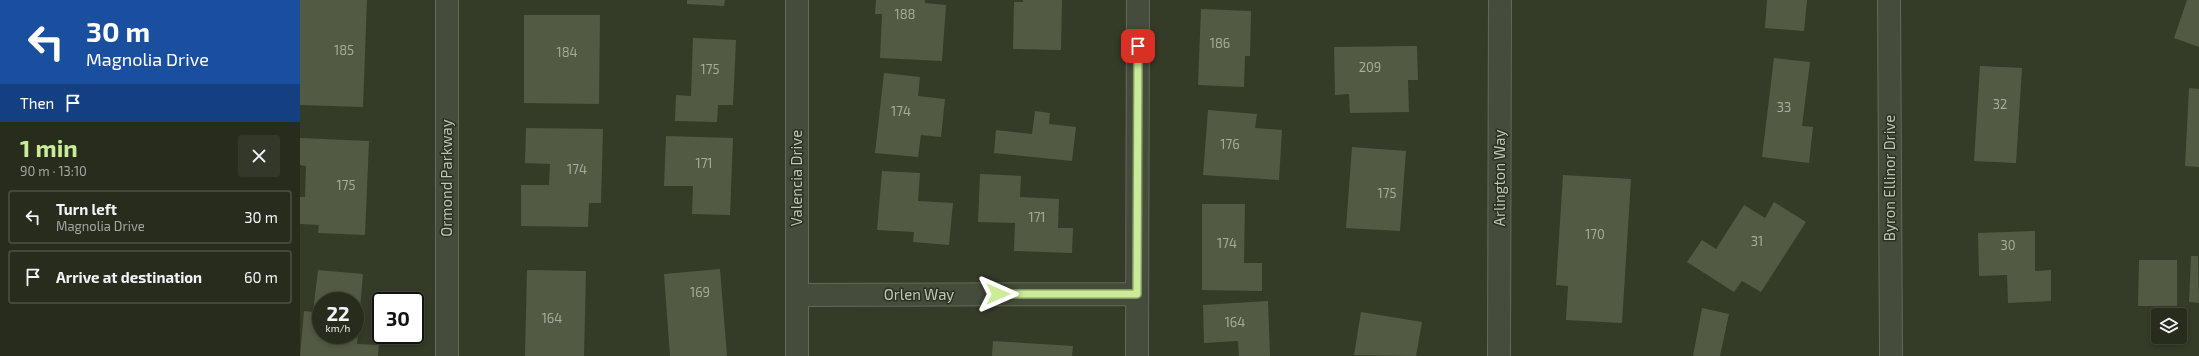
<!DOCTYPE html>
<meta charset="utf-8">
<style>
body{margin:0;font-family:"Exo 2",sans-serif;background:#33382a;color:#f1f3f6;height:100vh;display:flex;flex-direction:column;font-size:15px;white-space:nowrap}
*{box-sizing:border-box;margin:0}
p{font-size:13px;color:#a4a7a4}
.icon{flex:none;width:22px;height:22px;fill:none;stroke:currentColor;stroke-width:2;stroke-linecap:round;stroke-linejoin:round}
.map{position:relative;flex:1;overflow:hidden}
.sheet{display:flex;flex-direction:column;background:#272c1d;width:300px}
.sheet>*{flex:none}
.top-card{background:#1a4fa0;color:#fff;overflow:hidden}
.fabs{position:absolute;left:1851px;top:308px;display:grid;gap:8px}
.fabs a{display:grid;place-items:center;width:36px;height:36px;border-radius:4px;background:#272c1d;box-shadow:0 2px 6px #0003,0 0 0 1px #43483b;font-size:20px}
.speed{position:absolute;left:12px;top:292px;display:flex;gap:8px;font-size:20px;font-weight:700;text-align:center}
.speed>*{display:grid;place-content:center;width:52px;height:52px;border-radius:50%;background:#272c1d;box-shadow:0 2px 6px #0003,0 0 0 1px #43483b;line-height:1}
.speed small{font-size:10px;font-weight:400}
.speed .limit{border:2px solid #111;border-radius:6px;background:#fff;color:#111}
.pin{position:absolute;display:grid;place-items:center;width:34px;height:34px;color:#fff;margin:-17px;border-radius:8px;box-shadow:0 2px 6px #0006}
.me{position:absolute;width:44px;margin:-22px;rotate:90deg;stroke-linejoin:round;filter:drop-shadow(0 0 3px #0008)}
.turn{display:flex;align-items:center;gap:14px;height:84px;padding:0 20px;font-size:18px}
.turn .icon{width:52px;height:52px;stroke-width:2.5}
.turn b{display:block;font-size:28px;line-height:34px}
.then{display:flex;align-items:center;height:38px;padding:0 20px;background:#0003;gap:8px;font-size:15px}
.round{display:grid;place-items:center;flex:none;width:42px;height:42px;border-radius:4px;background:#33382a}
.headline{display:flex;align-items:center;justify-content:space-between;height:68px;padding:0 20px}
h1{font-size:24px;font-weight:700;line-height:30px;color:#caeb97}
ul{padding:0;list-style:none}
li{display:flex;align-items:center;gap:12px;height:54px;margin:0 8px 6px;padding:0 12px;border:2px solid #43483b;border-radius:4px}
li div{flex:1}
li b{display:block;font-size:15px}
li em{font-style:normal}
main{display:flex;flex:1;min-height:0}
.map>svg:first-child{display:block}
</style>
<main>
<section class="sheet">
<div class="top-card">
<div class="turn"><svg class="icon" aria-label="left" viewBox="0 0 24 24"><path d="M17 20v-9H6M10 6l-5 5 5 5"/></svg><div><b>30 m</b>Magnolia Drive</div></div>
<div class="then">Then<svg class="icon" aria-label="arrive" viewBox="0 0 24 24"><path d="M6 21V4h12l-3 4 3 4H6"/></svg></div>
</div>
<div class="headline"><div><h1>1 min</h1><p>90 m · 13:10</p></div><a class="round"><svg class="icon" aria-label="close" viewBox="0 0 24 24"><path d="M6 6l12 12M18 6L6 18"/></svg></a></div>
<ul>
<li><svg class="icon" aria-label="left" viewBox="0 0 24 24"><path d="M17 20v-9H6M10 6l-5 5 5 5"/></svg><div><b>Turn left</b><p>Magnolia Drive</p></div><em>30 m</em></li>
<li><svg class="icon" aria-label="arrive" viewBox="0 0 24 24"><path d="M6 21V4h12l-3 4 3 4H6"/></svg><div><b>Arrive at destination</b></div><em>60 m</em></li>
</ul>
</section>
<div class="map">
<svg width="1899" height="356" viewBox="0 0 1899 356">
<rect width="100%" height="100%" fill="#343b27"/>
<path fill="#535a44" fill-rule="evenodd" d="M0,0H67L63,107L0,105Z
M387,0H425L424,6L387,4Z
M576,0H625V3L646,5L642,61L580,58L582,14H575Z
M723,0H762L761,50L713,49L714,2H723Z
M1467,0H1507L1504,31L1465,28Z
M1887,0H1899V47L1874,38Z
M901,9L951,11L950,56H945L944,87L898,85Z
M224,15H300L299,104L224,103Z
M393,38L436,40L433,105H418L417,122L375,121L376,95L391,96Z
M1117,46L1118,80H1108L1109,112L1050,113L1049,94L1035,95L1034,47Z
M1474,58L1510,62L1502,126L1513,127L1509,163L1462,157Z
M1680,66L1722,68L1716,163L1674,161Z
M584,73L620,77L618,96L645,99L641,137L621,135L618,157L575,153Z
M1889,88L1899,89V167L1885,166Z
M908,110L957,114L955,128L982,130L979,180L903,175Z
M735,111L750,113L749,124L776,127L772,161L694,153L696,130L732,134Z
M226,128L303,129L301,203H289L288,227L221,226V185H249L250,164L225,163Z
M366,136L433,138L430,215L392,214L393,186H364Z
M0,138L69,141L65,235L18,233L19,225L0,224V197H5L6,166L0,165Z
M1052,147L1106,151L1100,231L1046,228Z
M582,171L620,173L618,201L653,203L649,245L613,242L614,232L577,230Z
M680,174L721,176L720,197L759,199L758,228H773L772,253L714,251L715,223L678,222Z
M1263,175L1331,179L1322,323L1266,320L1268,286L1256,285Z
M1474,202L1506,222L1461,292L1442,281L1434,292L1387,262L1402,240L1416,249L1444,205L1465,218Z
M902,204H945L944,263H962V291L902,290Z
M1735,231V271L1751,270V301L1708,303L1707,275L1679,276L1678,233Z
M1898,250L1899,303L1889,302L1891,256H1898Z
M1839,260H1877V306H1838Z
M420,269L427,356H370L364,274Z
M18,270L63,274L57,344L79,345L78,356H0L4,311L13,312ZM21,301H55V335H21Z
M227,270L286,271L284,356H225Z
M968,301L970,356H939L938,341L904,343L903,305Z
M1402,308L1429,314L1420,356H1393Z
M1061,312L1122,322L1116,356L1054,355Z
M693,341L773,346L772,356H692Z"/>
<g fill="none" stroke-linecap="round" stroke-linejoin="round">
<defs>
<path id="street" d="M147,0V356
M497,0V356
M1589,0L1591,356
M497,295L837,294
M837,356L838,0
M1199,356L1200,0"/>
</defs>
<use href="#street" stroke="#636a59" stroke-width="24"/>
<use href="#street" stroke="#454c3b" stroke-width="22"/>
</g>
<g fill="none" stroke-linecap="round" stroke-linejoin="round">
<defs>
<path id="route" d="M698,294H837L838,46"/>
</defs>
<use href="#route" stroke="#839962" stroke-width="10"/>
<use href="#route" stroke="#caeb97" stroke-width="7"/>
</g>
<g text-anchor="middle" stroke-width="3" stroke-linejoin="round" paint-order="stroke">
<g font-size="13" fill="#a5ac9a">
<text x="605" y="19">188</text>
<text x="920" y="48">186</text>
<text x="44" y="55">185</text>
<text x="267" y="57">184</text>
<text x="1070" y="72">209</text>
<text x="410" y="74">175</text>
<text x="1700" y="109">32</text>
<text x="1484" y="112">33</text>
<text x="601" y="116">174</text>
<text x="930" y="149">176</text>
<text x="404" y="168">171</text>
<text x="277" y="174">174</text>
<text x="46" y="190">175</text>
<text x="1087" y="198">175</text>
<text x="737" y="222">171</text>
<text x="1295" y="239">170</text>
<text x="1457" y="246">31</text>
<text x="927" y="248">174</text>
<text x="1708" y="250">30</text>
<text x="400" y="297">169</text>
<text x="252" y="323">164</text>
<text x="935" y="327">164</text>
</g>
<g font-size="15" fill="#c0c7b7" stroke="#2a3120">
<text transform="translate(147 178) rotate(-90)" y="5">Ormond Parkway</text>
<text transform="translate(497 178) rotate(-90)" y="5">Valencia Drive</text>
<text transform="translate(1200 178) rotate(-90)" y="5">Arlington Way</text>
<text transform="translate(1590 178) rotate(-90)" y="5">Byron Ellinor Drive</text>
<text x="619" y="300">Orlen Way</text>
</g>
</g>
</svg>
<div class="fabs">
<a><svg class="icon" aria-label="layers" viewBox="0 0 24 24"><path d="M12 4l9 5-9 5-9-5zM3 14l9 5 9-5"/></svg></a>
</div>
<div class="speed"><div>22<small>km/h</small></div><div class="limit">30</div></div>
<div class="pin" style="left:838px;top:46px;background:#d93025"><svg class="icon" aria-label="arrive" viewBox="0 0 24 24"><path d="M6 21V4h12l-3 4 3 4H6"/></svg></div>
<svg class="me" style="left:698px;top:294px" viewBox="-20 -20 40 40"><path d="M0-17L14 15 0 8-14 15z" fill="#caeb97" stroke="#fff" stroke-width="4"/></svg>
</div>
</main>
